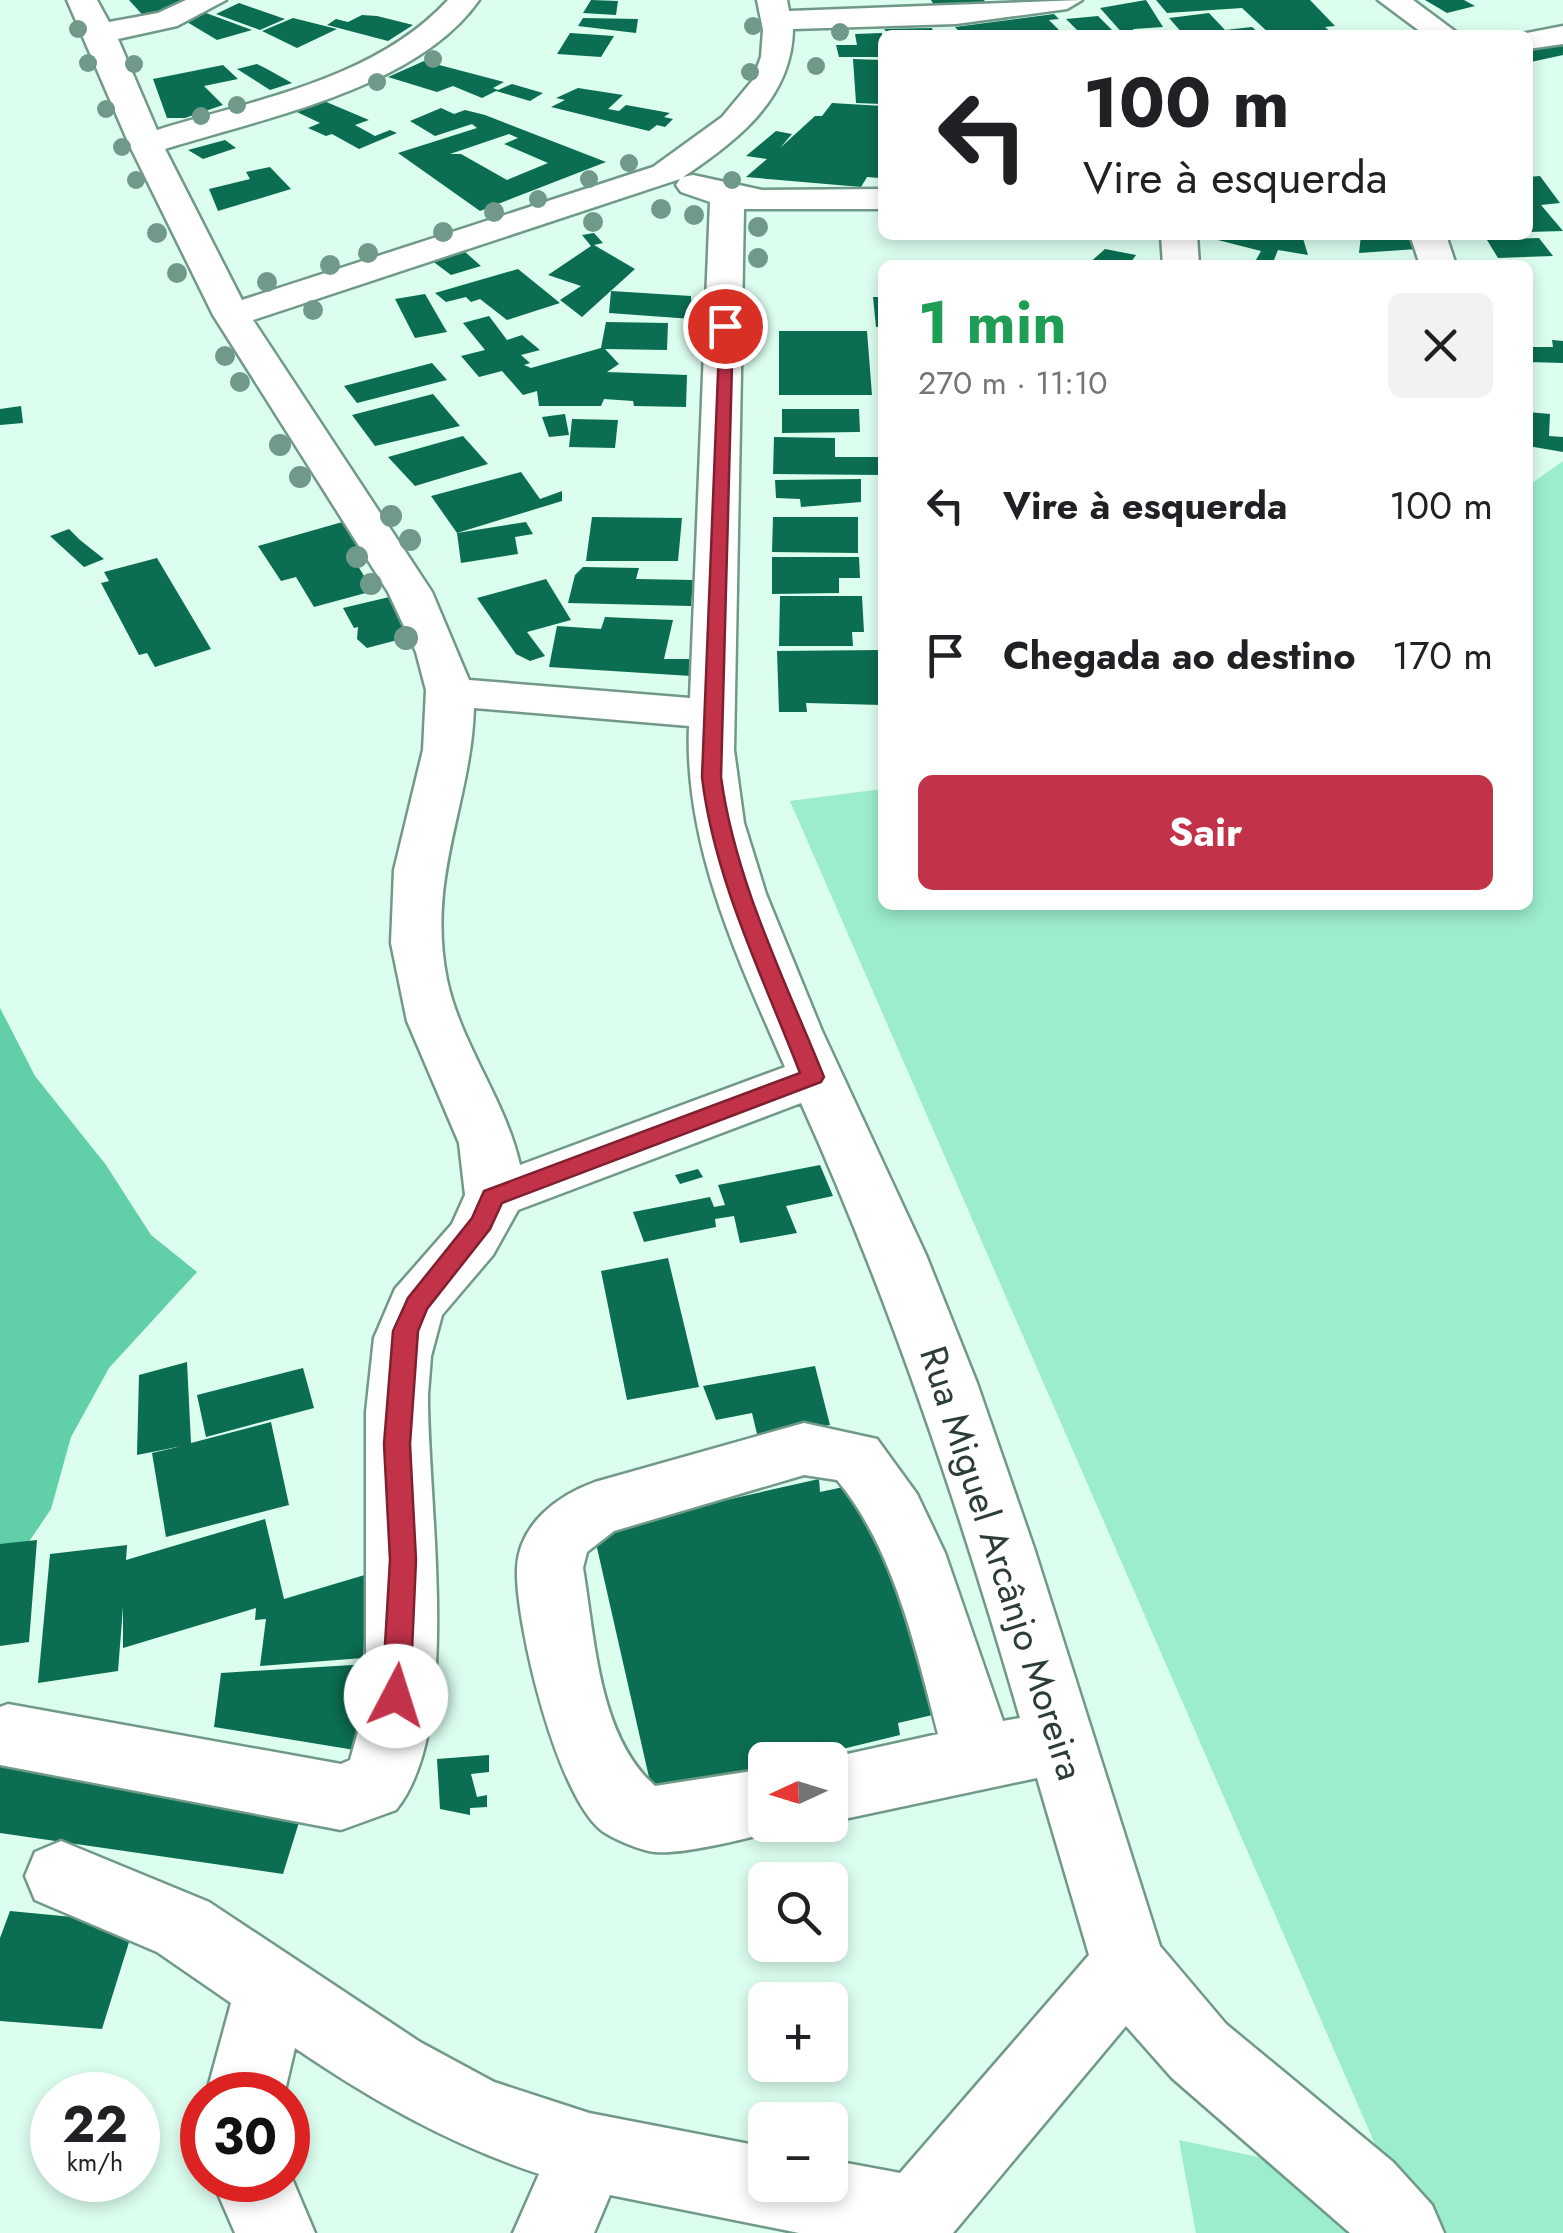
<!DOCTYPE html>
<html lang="pt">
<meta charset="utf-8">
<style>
body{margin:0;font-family:Jost,sans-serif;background:#f2f2f2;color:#202124;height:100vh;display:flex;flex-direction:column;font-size:38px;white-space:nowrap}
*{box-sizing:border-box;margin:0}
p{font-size:32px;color:#757577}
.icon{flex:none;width:55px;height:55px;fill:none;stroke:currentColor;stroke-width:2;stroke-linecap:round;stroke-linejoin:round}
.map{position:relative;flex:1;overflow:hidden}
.sheet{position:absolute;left:878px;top:260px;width:655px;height:650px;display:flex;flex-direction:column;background:#fff;border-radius:15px;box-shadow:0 5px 15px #0003}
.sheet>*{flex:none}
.banner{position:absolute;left:878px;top:30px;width:655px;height:210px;border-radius:15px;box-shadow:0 5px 15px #0003;background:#fff;color:#202124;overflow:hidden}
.needle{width:65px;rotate:266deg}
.controls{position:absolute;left:748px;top:1742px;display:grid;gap:20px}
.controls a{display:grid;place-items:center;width:100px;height:100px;border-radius:15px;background:#fff;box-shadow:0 5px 15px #0003;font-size:50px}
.speed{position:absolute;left:30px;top:2072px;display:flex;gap:20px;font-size:50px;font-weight:700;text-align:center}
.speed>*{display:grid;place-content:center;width:130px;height:130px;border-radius:50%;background:#fff;box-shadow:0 5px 15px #0003;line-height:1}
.speed small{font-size:25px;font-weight:400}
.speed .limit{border:15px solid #d22;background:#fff;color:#111}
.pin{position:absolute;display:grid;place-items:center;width:85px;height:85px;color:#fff;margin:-42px;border:5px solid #fff;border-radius:50%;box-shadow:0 2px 10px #0007}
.me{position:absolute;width:110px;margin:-55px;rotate:5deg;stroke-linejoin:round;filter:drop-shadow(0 0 8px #0008)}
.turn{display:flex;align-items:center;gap:35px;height:210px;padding:0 40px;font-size:45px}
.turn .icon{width:130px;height:130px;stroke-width:2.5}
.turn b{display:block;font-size:70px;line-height:85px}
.round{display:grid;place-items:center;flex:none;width:105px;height:105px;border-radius:15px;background:#f2f2f2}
.overview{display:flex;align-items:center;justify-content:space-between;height:170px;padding:0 40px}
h1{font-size:60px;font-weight:700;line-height:75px;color:#1e9e55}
.button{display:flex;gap:20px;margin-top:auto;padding:20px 40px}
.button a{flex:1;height:115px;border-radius:15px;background:#c23249;color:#fff;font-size:40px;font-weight:700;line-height:115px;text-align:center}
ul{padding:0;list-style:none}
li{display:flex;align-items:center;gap:30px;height:150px;padding:0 40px}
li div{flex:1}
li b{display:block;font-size:38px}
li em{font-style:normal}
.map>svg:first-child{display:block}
</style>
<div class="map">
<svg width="1563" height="2233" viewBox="0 0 1563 2233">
<rect width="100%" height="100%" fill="#dcfeef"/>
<path fill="#9cedcc" d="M1563,461V2233H1196L1179,2140L1300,2166L1375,2144L790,801L882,789V905H1528V486Z"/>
<path fill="#61cfa7" d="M0,1008L35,1076L106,1165L151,1235L197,1272L109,1368L71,1437L51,1509L20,1555L0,1559Z"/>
<path fill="#0b6d51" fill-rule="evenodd" d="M129,0H209L148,21Z
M591,0L618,1L616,15L583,13Z
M931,0H984L987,4L936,9Z
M1146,0L1163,27L1133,29L1136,35H1124L1100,8Z
M1156,0H1310L1335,26L1325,27L1334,35H1271L1242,8L1167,13Z
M1425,0H1464L1475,6L1447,13Z
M239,3L285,19L260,30L216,14Z
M206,13L252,30L217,40L182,19Z
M1209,13L1225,30L1252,27L1261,35H1184L1169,18Z
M1054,14L1059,19L1049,20L1064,35H962L955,27Z
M362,15L377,16L413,25L388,41L327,25L336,19L348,22Z
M1098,16L1117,35H1082L1066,19Z
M293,18L337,29L297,48L262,31Z
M583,18L638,19L636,33L578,26Z
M932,28L934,35H890L884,29Z
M570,33L614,36L601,57L557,54Z
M882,33V57H839L836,45H857L855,34Z
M1563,45V55L1531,62L1528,59V48Z
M853,59L882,60V104L856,103Z
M424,61L504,82L493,88L498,90L512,84L543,93L530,101L496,91L482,98L453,86L437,92L388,77Z
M257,64L267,69L292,83L270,90L237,69Z
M223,65L238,79L204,86L223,105L185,118H167L153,79Z
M578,88L623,95L608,109L619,111L626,105L670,113L664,117L673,119L665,127L657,125L649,131L551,107L565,100L556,98Z
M324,101L369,120L355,125L375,136L390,130L397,133L359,149L332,134L326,136L308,128L320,123L297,112Z
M832,103L882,106L880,178L867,177L861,187L746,177L767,159L746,156L776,131L792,134L780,148L815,116H822Z
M441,108L454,114L465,110L485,115L606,162L480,211L398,153L477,128L472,124L435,136L410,121ZM509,134L518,138L504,144L548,163L507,180L461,154H450Z
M225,140L236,148L203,159L188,150Z
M270,167L291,189L218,211L209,189L250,179L246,172Z
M1540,176L1560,203L1541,205L1563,231L1528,232V177Z
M594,233L603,243L594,245L635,269L582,317L560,300L581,286L548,275L591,246L582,235Z
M1198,235H1302L1308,255L1278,250L1274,260H1256L1261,251Z
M1361,235H1413L1417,249L1359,253Z
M1539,238L1553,256L1498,258L1487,240Z
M1105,249L1136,255L1129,265H1087Z
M464,251L481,266L451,275L431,260Z
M518,269L560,303L507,320L480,299L471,302L466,297L446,302L435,293Z
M611,291L691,296L692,319L609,313Z
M425,294L447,332L415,338L395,299Z
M873,297H882V327H876Z
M489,316L507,340L522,335L540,350L521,355L530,363L524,365L531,368L601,348L606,322L668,323L667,350L605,349L619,364L607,372L687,375L686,407L634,406L633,401L604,399L601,406H539L537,391L523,395L502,371L479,377L461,356L485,350L463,323Z
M779,331H867L872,395H779Z
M1552,340L1563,341V363L1528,362V347H1553Z
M432,363L447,380L357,403L344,386Z
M433,394L460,426L375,446L352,415Z
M21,406L23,423L0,425V409Z
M782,409H859L860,432L782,433Z
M1528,412L1550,414L1549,436L1563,437V452L1528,446Z
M565,414L569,435L549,437L542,417Z
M572,419L618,420L615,448L569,447Z
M463,436L488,464L415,486L388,457Z
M774,437L835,438V457H882V475L773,474Z
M521,472L540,499L562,491V501L457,533L526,522L533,534L515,537L518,554L461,563L457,533L431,496Z
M861,479V502L801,507L800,499L776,498L775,480Z
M592,517L682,518L678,561H586Z
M773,517H858V553L772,552Z
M353,519L371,545L349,551L373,591L314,607L296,577L281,581L258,546Z
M69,529L80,540L104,559L84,567L50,536Z
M772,557H859L860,578H839V593L772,594Z
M157,558L211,649L155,667L147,653L139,655L101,583L109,581L104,572Z
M583,567L639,568L636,579L693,580L691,606L568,603L575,575Z
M546,579L571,620L527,632L545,656L530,661L516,654L477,598Z
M402,594L424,633L367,648L357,639L358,627L354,628L343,608Z
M780,596H862L864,632H852L853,646H779Z
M605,617L673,620L664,659H694L691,676L549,667L557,626L601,629Z
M882,650V705L806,703L807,712H779L777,651Z
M820,1165L833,1196L786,1206L797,1233L740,1243L734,1216L715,1219L716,1227L644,1242L633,1212L710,1197L714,1207L725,1205L718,1185Z
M698,1169L703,1177L680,1184L675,1175Z
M668,1258L699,1387L627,1400L601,1271Z
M187,1362L191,1443L271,1422L289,1505L166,1537L152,1453L182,1446L137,1455L139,1375Z
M815,1366L830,1425L758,1438L752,1413L716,1420L703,1386Z
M303,1368L314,1408L206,1437L197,1395Z
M819,1479L820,1492L872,1481L954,1710L898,1723L900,1735L797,1760H765V1768L653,1795L593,1530Z
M265,1519L284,1599L368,1574L363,1658L260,1666L266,1619L255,1620L256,1608L123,1648V1607L118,1671L38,1683L50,1554L127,1545L126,1560Z
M37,1540L29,1642L0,1646V1544Z
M385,1663L379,1754L214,1727L221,1673Z
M0,1749L308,1793L283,1874L0,1833Z
M489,1755V1772L471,1774L477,1797L487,1795V1807L470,1808V1815L440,1809L437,1759Z
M10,1911L135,1923L102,2029L0,2021V1938Z"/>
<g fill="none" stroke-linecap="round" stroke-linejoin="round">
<defs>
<path id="minor" d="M67,0H97L109,22L158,13L186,0H226L177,26L118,39L157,130C254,100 376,79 448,0H479C417,89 263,118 165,149L242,300L653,167L722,117L752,81L761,57L763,30L757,0H787L789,11L1082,0L1067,9L956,24L793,29C792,99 737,141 683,177L693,175L762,190L882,189V209H744L734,750L744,823L766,894L822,1031L926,1255L977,1383L1034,1548L1160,1946L1226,2024L1393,2162L1432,2205L1444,2233H1350L1172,2078L1126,2026L953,2233H799L610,2195L594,2233H513L539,2174C449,2144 373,2101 295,2048L284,2095H206L231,2003L157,1952L35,1900L25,1876L35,1852L61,1841L209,1902L420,2042L494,2082L589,2113L765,2147V2185H830V2160L900,2173L1089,1955L1037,1778L830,1822V1760H820L938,1734C916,1650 894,1548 837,1480L804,1475L614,1531L587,1552L583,1568C595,1638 598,1736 655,1786L765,1769V1825H790C763,1836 682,1855 655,1852C642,1851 616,1840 605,1833C558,1803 515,1623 517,1568C519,1524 558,1495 595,1482L804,1423L877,1439L917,1494L945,1553L1003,1721L1020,1718C959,1507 891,1303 801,1103L518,1210L493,1255L442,1315L431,1356L428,1394C427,1500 464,1726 396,1810L341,1830L0,1765V1707L8,1704L341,1764L350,1760L361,1721L366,1674V1412L374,1338L395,1289L452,1224L465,1195L459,1143L407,1021L391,943L394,870L423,750L426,690L416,652L388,592L213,315L129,144ZM680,179L676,185L681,192L710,202L690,698L469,680L432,592L253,320ZM474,708L689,726C684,846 738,959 785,1067L520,1165C505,1099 461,1045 447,980C426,877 471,804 474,708Z
M1378,0H1413L1460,35H1425Z
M1563,26V44L1528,49V35H1516Z
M1161,235H1197L1199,265H1163Z
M1410,235H1446L1456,265H1420Z
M288,2169L315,2233H235L212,2180H288Z"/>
</defs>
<use href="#minor" stroke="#719988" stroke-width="5"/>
<use href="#minor" fill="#fff" fill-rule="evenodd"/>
</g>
<g fill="#709989">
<circle cx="753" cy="26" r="9"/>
<circle cx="78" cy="29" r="9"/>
<circle cx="840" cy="32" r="9"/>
<circle cx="433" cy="59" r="9"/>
<circle cx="88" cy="63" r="9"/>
<circle cx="134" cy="64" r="9"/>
<circle cx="816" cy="66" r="9"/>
<circle cx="750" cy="72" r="9"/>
<circle cx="377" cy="82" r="9"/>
<circle cx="237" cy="105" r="9"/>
<circle cx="106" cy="109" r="9"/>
<circle cx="201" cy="116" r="9"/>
<circle cx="122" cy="147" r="9"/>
<circle cx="629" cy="163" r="9"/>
<circle cx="589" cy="179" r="9"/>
<circle cx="136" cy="180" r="9"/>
<circle cx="732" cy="180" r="9"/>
<circle cx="538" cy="199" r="9"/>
<circle cx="661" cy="209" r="10"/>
<circle cx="494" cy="212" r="10"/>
<circle cx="694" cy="215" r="10"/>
<circle cx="593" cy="222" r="10"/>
<circle cx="758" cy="227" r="10"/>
<circle cx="443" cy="232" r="10"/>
<circle cx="157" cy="233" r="10"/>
<circle cx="368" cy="253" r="10"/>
<circle cx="758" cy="258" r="10"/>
<circle cx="330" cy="265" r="10"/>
<circle cx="177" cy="273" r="10"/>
<circle cx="267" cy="282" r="10"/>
<circle cx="313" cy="310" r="10"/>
<circle cx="225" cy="356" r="10"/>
<circle cx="240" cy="382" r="10"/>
<circle cx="280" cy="445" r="11"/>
<circle cx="300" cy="477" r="11"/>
<circle cx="391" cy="516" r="11"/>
<circle cx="410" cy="540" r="11"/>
<circle cx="357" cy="557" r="11"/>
<circle cx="371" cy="584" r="11"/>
<circle cx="406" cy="638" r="12"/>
</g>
<path fill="#c23249" stroke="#7e202f" stroke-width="2.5" d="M720,323L733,326L721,777C735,881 785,980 824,1077L821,1082L502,1203L490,1229L427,1309L418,1331L410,1444L416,1560L410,1696L406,1705L396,1709L386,1705L382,1696L390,1560L384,1444L393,1331L408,1298L472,1218L484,1191L800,1073C763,977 714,879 702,777Z"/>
<g text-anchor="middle" stroke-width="10" stroke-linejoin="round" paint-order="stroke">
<g font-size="38" fill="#2c3d36" stroke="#fff">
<text transform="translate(1002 1563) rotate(72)" y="13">Rua Miguel Arcânjo Moreira</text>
</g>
</g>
</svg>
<div class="controls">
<a><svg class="needle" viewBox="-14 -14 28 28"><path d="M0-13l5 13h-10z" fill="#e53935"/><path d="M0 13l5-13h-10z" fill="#757577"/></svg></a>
<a><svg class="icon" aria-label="search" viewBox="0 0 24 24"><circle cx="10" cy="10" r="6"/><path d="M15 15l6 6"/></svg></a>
<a>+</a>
<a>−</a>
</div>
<div class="speed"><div>22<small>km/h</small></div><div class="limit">30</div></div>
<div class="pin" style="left:725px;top:326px;background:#d93025"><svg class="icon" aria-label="arrive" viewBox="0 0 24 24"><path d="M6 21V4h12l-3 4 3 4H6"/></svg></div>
<svg class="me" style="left:396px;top:1696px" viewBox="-20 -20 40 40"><circle r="19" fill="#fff"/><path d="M0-13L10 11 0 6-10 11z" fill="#c23249"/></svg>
<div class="banner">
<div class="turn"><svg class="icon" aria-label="left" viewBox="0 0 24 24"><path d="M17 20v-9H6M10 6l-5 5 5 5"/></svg><div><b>100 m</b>Vire à esquerda</div></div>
</div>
<section class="sheet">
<div class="overview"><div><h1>1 min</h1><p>270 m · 11:10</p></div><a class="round"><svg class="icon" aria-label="close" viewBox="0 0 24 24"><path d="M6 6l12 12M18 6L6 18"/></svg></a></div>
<ul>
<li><svg class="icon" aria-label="left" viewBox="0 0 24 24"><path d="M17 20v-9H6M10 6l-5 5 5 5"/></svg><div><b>Vire à esquerda</b></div><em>100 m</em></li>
<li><svg class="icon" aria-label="arrive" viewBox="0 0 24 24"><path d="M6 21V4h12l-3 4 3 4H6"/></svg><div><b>Chegada ao destino</b></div><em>170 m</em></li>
</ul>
<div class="button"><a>Sair</a></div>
</section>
</div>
